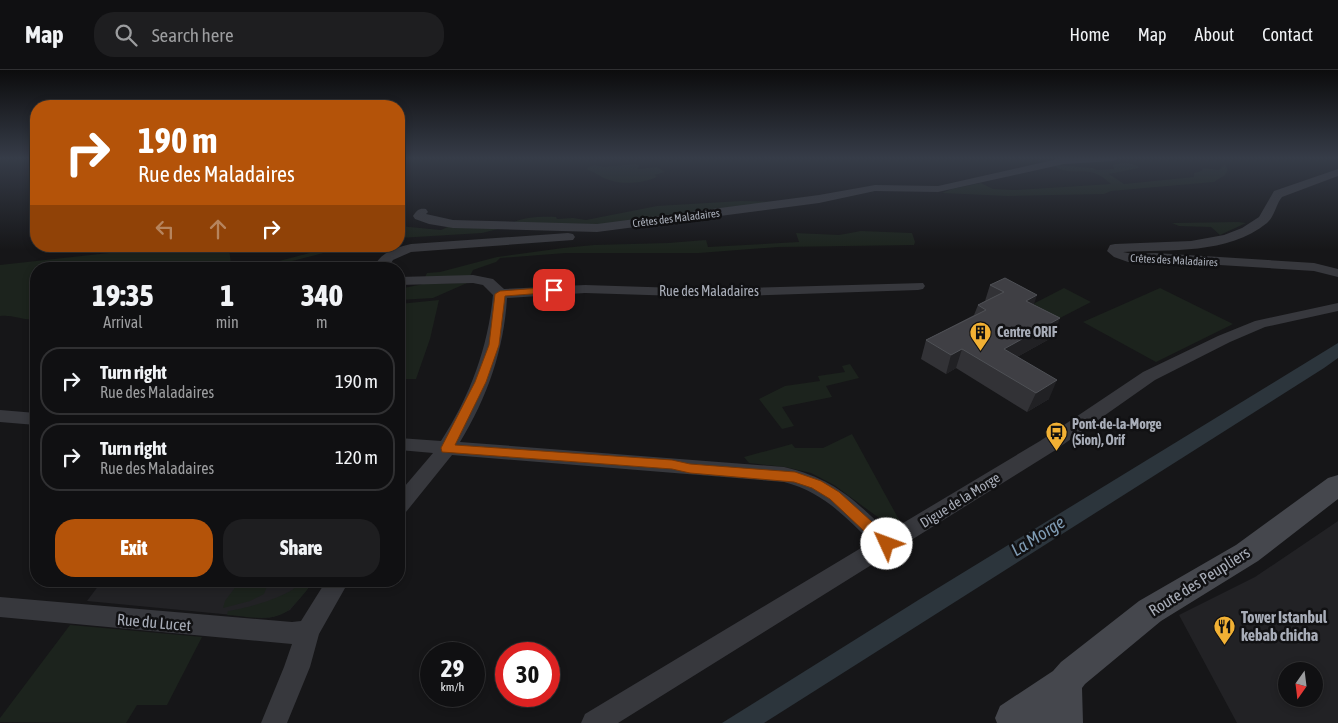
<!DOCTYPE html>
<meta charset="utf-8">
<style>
body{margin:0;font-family:"Asap Condensed",sans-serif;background:#1e1e20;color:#f1f3f6;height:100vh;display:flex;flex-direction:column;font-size:19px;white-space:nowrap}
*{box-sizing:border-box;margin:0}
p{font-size:16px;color:#9c9d9f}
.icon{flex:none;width:28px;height:28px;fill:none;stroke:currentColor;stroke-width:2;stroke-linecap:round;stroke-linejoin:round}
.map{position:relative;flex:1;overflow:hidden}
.drawer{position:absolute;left:30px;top:192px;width:375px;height:325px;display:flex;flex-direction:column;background:#101012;border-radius:20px;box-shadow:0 2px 8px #0003,0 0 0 1px #303032}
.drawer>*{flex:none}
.hud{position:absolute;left:30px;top:30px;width:375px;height:152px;border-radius:20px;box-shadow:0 2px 8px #0003,0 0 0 1px #303032;background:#b45309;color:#fff;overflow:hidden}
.needle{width:32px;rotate:194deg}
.tools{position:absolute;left:1278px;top:592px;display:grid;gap:10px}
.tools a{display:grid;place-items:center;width:45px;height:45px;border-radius:50%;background:#101012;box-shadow:0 2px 8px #0003,0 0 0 1px #303032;font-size:25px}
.speed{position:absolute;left:420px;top:572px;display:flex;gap:10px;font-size:25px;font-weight:700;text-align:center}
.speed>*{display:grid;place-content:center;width:65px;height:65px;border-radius:50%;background:#101012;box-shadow:0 2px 8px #0003,0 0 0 1px #303032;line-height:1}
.speed small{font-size:12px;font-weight:400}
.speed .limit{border:8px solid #d22;background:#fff;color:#111}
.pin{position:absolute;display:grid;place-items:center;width:42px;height:42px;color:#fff;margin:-21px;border-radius:10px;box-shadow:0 2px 8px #0006}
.me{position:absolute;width:55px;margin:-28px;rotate:313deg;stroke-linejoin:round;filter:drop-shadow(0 0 4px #0008)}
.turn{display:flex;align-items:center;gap:18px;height:105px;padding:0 25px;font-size:22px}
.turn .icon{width:65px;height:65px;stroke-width:2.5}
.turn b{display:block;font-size:35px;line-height:42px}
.lanes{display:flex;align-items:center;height:48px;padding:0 25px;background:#0003;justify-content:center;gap:25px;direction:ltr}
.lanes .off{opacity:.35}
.eta{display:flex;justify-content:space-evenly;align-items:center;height:85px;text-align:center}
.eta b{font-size:30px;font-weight:800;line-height:35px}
.button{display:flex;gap:10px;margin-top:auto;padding:10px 25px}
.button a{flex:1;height:58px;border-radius:20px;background:#b45309;color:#fff;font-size:20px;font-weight:800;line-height:58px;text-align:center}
.button a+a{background:#1e1e20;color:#f1f3f6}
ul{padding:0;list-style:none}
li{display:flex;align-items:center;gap:15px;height:68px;margin:0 10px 8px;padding:0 15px;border:2px solid #303032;border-radius:20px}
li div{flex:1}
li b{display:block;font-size:19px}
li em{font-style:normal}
header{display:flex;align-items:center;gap:30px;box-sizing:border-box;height:70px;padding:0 25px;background:#101012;border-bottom:1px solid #303032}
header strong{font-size:24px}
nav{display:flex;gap:28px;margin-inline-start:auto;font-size:18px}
.search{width:350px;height:45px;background:#1e1e20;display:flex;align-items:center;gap:12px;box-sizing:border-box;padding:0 18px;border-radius:20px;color:#9c9d9f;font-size:19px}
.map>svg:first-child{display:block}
</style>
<header>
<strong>Map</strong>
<div class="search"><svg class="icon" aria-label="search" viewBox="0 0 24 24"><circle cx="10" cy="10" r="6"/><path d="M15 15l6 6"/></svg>Search here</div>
<nav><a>Home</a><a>Map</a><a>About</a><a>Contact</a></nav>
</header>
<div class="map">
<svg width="1338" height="653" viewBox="0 0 1338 653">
<rect width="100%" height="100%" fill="#161618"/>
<path fill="#222225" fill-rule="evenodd" d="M1338,451V653H1237L1179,545L1255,507ZM1286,601H1314V629H1286Z
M102,511H314L290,540L273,547L263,548L87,531Z"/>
<path fill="#1c231d" d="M1120,93H1130L1138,96L1139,98L1109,104L1124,114L1194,107V103L1202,101L1203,98L1219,100L1225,94L1228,100L1225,105L1214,112L1111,121L1104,124L1008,126L942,123L952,119L981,113L993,119L1014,120L1111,114C1090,93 1078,107 1057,98L1056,95L1093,98L1097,100L1114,99L1113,95Z
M635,94L639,95L638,99L657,97L665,102L655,105L657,107C644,113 623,115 609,110C602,108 595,102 588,100L587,98L594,95L604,97Z
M741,131L795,132L599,156L511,154C519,147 545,146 556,147L557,149L573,148L586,150L657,136Z
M1238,152L1246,153L1220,165L1211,157L1179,156L1172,153Z
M452,155L502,158L482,163L399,168V156L441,160Z
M861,161L912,163L915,172L914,175L778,177L699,183H566L500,188L496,192L473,200L470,206L424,209L427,203L440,202L497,187L563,178L594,175L668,173L706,170L708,177L799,172L796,163L839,165Z
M172,176H226L229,178L231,194C264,203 314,176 351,176L261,199H36V249C24,251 12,244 0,246V195Z
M467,213L433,228L399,230V219L423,214Z
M1064,218L1091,232L1060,248L1033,234Z
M1160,218L1233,254L1156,292L1083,252Z
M439,230L430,269L416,309H399V234Z
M850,294L859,308L826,316L832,327L782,337L794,356L782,359L759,329L785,316L820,311L818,306L845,302L842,296Z
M852,364L903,457L888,453L879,448L834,415L811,403L785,397L749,393L744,387L792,374L795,378H823Z
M240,511H269L264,524L250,531L223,538L225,531Z
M302,511H314C307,520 299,530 291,538C275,554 247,546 227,545L228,541C247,538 291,527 302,511Z
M70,555L202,567L167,635H137L126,653L0,652V648Z"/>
<path fill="#2c353c" d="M1338,273V288L1324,298L764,653H722L920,529Z"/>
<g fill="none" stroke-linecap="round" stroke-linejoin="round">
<path fill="#37383d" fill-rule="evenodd" d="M1062,88H1118L1113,91L1064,94L938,122L875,121L819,133L597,162L453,158L429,154L415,149L413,146C417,140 419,138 426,139L428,142L426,144L453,150L597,154L819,125L875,115L938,116Z
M1338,99V106L1282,127C1276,134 1275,146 1267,153C1228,185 1170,179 1123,182L1133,184L1155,183L1314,193L1338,199V207L1314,201L1155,191L1128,192L1114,187L1107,181L1110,175L1115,174L1191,171L1224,165L1242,158L1259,147L1274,121Z
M568,163L573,164L575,167L573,170L411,182L393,190L387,199H373C380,182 395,178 411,174Z
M473,205L493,209L504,219L585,215L710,219L923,213L925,216L923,219L918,220L710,227L585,223L507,228C504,280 487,328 460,372L784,397C834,409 852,428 888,462L1040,371L1143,302L1218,266L1255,251L1338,233V241L1265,257L1230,272L1155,310L1054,381L618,653H581L585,644L871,472C845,446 821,421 784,412L452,385L406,442L399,444V423L433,383L399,380V368L441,371C470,326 488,278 493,225L483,215L473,213L399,215V207Z
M0,340L36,343V355L0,352Z
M326,511H349L319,564L310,597L287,653H261L284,597L292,574L0,547V527L292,552L301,551Z"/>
<path fill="#45474d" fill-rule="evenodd" d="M1338,405V429L1258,491L1161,551L1085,614L1082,618L1083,653H997L995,648L1000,636L1053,601L1061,592L1139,531L1236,475L1328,408Z"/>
</g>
<path fill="#323236" d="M990,215L1034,235L1053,267L1017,287L1049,329L1027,342L956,298L946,304L921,289L926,270L974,245L978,235L985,231Z"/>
<path fill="#212124" d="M1037,225L1031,243L1026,231Z
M1060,248L1053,267L997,298L1004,279Z
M962,279L956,298L946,304L951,285Z
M1057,310L1049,329L1027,342L1036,323Z"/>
<path fill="#3f3f44" stroke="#4f5156" d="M1005,208L1037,225L1026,231L1060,248L1004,279L1057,310L1036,323L962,279L951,285L926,270L986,240L978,235L1004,222L990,215Z"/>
<linearGradient id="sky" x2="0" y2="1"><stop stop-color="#0c0c0d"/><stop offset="0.49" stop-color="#363c48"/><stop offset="1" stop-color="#363c48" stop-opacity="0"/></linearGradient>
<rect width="1338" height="180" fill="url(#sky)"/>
<path fill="#b45309" stroke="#753606" d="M554,217L559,220L558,222L505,226L499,275L486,312L455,375L672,390L690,394L795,402L821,411L839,422L892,470L894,474L892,478L887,480L882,478L830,429L812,418L794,412L690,403L672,399L442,382L441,378L475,312L489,275L495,224L500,221Z"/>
<defs>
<symbol id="building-pin" viewBox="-11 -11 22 30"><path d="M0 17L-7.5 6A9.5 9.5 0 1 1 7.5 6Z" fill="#f2b134" stroke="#111113"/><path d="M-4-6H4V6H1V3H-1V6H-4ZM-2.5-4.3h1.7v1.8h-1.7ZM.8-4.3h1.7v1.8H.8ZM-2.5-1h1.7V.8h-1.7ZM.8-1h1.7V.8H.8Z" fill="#111"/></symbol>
<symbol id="bus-pin" viewBox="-11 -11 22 30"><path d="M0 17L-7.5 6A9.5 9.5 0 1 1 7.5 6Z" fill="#f2b134" stroke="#111113"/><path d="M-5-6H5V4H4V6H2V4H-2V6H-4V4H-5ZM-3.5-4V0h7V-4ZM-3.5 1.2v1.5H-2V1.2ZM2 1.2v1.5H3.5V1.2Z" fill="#111"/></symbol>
<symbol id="restaurant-pin" viewBox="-11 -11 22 30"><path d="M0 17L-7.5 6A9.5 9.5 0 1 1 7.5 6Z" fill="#f2b134" stroke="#111113"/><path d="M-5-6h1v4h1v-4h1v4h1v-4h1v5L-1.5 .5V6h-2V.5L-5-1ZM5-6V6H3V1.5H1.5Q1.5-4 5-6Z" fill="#111"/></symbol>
</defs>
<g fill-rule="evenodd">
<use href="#building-pin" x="968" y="250" width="25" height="34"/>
<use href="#bus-pin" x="1044" y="350" width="25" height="34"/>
<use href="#restaurant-pin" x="1212" y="544" width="25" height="34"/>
</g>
<g text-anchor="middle" stroke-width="5" stroke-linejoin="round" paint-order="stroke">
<g font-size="11" fill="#a8adb8" stroke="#111113">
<text transform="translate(676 148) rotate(-7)" y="4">Crêtes des Maladaires</text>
<text transform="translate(1174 190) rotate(3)" y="4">Crêtes des Maladaires</text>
</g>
<g font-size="14" fill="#a8adb8" stroke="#111113">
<text x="709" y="226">Rue des Maladaires</text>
<text transform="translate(960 430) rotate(-32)" y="5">Digue de la Morge</text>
</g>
<g font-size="14" font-weight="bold" fill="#a8adb8" stroke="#111113" text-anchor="start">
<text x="997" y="267">Centre ORIF</text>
<text x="1072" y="359">Pont-de-la-Morge<tspan x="1072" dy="16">(Sion), Orif</tspan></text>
</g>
<g font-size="16" fill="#a8adb8" stroke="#111113">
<text transform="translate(1199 511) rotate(-32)" y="6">Route des Peupliers</text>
<text transform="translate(154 552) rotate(5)" y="6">Rue du Lucet</text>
</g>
<g font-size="16" font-weight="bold" fill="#a8adb8" stroke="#111113" text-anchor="start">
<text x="1241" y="553">Tower Istanbul<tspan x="1241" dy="18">kebab chicha</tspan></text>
</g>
<g font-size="18" font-style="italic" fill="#7f9bb3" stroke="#111113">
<text transform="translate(1038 466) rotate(-32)" y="6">La Morge</text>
</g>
</g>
</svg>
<div class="tools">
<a><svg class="needle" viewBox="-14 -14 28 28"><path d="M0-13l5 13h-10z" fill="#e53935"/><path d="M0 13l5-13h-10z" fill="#9c9d9f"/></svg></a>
</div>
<div class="speed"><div>29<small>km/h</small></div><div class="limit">30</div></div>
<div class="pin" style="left:554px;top:220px;background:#d93025"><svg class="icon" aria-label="arrive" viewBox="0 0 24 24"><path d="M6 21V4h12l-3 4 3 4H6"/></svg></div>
<svg class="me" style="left:887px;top:474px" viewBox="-20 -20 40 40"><circle r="19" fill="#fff"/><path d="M0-13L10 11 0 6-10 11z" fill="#b45309"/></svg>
<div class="hud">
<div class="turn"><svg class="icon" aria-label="right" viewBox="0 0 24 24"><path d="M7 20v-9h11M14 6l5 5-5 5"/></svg><div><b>190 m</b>Rue des Maladaires</div></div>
<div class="lanes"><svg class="icon off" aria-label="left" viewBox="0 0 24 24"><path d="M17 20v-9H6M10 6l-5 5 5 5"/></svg><svg class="icon off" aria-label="ahead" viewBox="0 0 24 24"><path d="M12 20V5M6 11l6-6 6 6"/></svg><svg class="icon" aria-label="right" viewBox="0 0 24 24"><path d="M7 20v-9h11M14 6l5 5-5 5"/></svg></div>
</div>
<section class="drawer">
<div class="eta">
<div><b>19:35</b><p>Arrival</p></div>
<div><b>1</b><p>min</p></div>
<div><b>340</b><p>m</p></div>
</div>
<ul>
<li><svg class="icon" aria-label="right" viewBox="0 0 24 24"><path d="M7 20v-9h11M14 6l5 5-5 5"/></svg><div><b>Turn right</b><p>Rue des Maladaires</p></div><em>190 m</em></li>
<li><svg class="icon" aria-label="right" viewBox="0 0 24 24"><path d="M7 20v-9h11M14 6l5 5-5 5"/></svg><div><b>Turn right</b><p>Rue des Maladaires</p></div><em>120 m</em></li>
</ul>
<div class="button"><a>Exit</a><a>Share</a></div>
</section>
</div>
